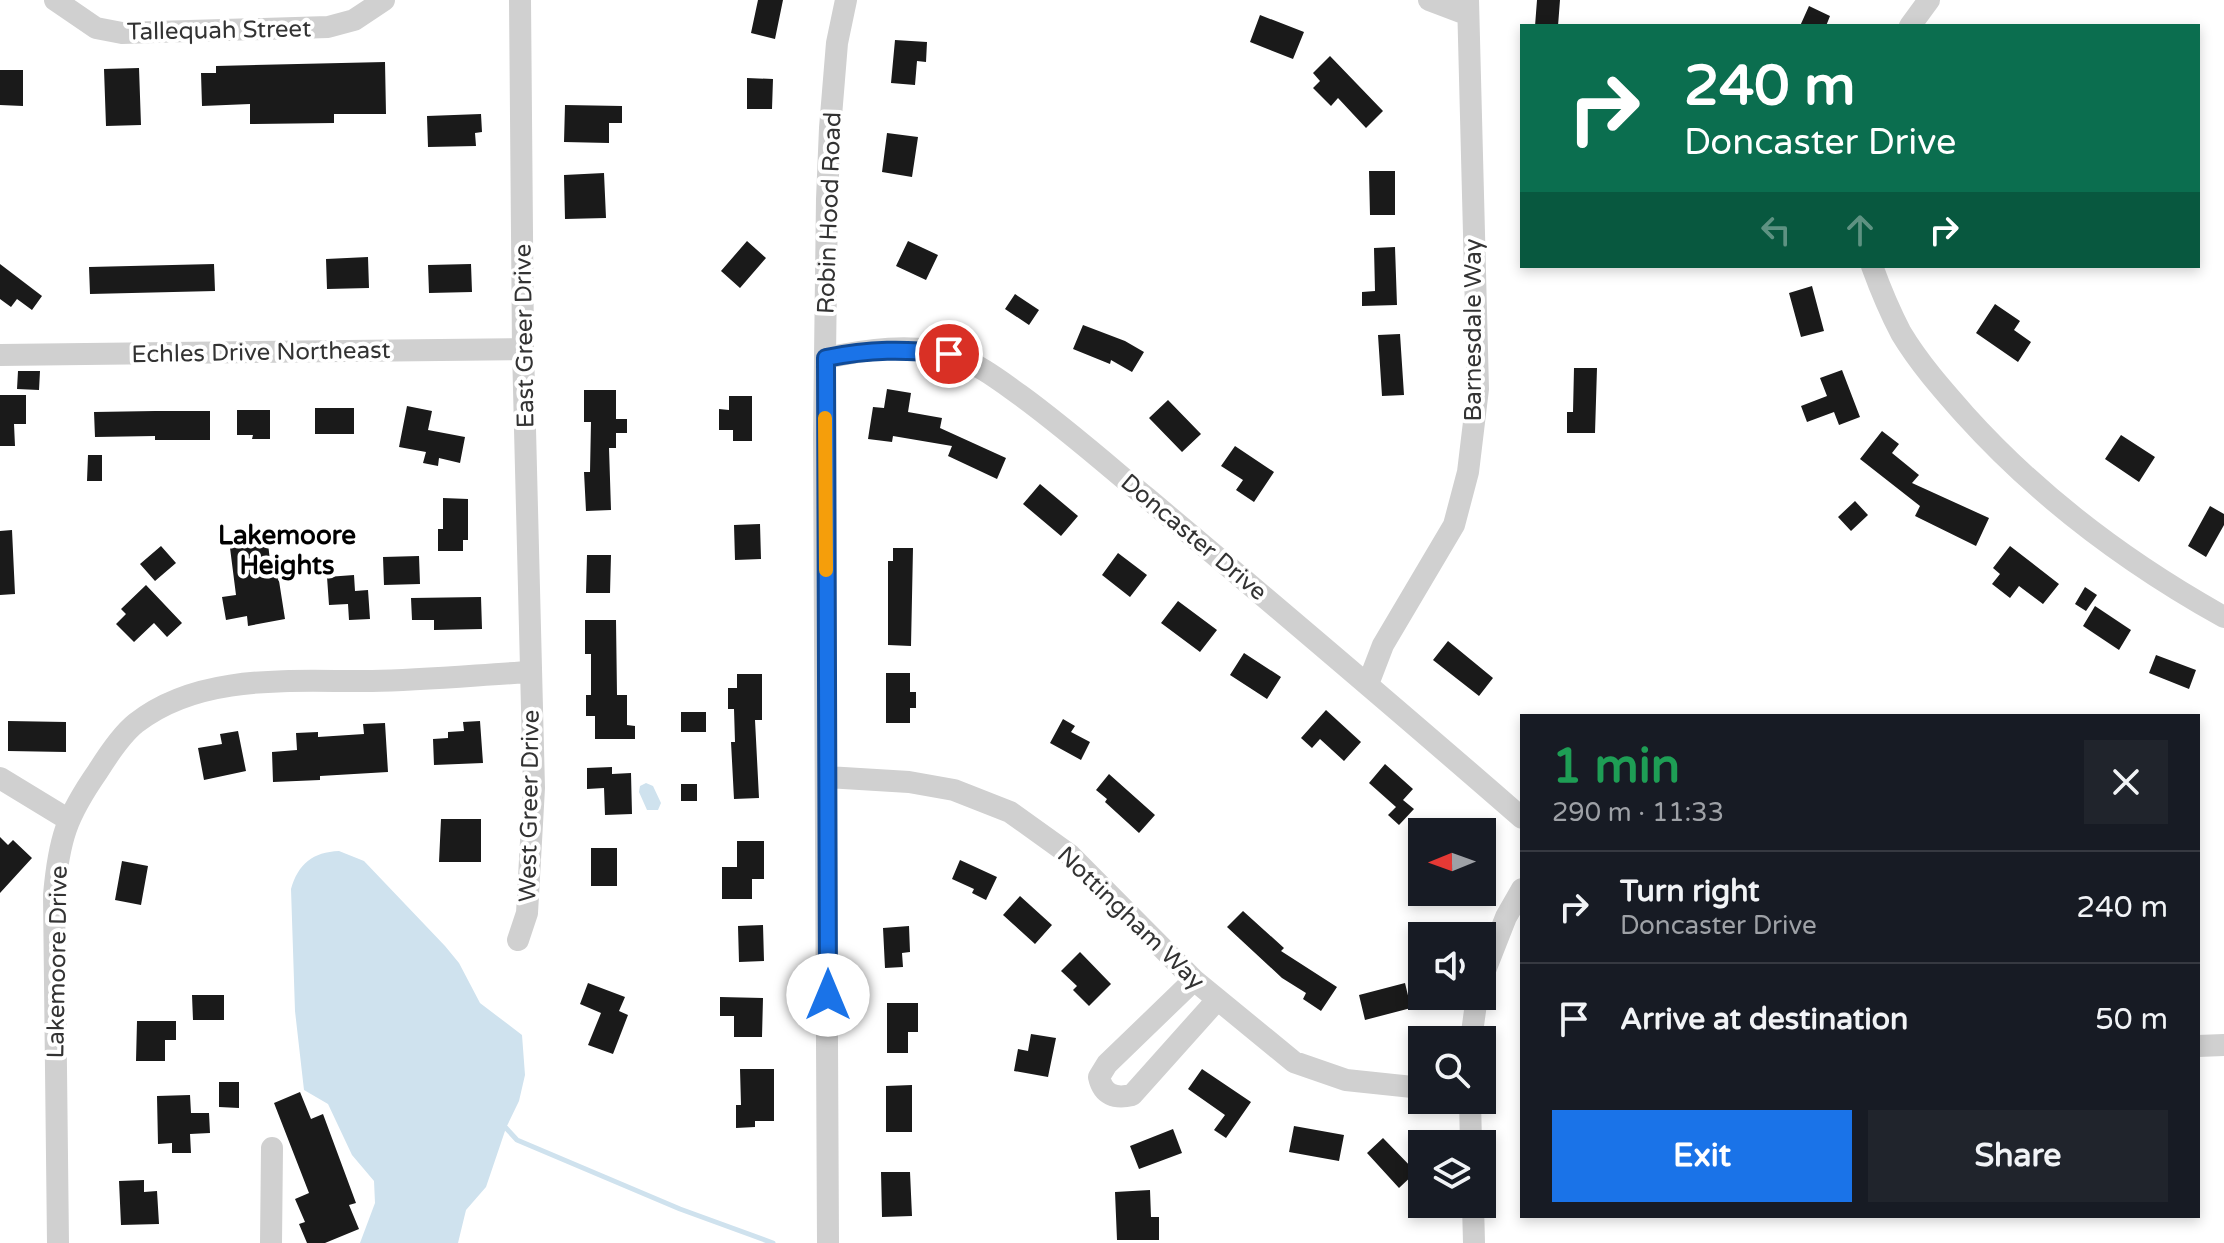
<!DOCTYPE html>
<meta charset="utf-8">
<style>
body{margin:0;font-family:"Varela Round",sans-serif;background:#20242c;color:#f1f3f6;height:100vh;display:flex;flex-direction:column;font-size:30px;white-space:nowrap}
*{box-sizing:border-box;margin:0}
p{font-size:26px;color:#9ea1a6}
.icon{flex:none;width:44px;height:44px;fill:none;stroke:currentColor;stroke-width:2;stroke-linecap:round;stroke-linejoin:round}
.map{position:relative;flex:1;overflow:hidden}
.side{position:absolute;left:1520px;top:714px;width:680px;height:504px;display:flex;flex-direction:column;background:#171b24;border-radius:0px;box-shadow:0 4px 12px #0003}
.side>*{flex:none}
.banner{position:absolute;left:1520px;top:24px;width:680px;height:244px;border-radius:0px;box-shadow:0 4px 12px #0003;background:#0b6e4f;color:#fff;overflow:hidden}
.needle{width:52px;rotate:269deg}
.buttons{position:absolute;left:1408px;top:818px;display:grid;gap:16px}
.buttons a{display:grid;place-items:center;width:88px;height:88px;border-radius:0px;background:#171b24;box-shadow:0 4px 12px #0003;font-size:40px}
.pin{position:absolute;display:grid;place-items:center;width:68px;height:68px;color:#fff;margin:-34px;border:4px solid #fff;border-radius:50%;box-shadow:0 2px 8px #0007}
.me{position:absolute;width:88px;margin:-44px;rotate:0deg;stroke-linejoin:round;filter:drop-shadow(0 0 6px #0008)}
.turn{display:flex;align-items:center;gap:28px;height:168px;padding:0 32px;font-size:36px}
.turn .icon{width:104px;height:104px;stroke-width:2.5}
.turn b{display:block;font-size:56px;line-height:68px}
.lanes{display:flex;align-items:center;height:76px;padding:0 32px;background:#0003;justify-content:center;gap:40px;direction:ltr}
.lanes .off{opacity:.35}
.round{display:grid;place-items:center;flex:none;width:84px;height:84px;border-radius:0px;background:#20242c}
.headline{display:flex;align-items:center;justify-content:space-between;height:136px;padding:0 32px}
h1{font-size:48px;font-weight:700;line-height:60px;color:#1e9e55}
.primary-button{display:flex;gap:16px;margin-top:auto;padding:16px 32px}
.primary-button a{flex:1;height:92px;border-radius:0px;background:#1a73e8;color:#fff;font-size:32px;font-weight:700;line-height:92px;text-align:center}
.primary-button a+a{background:#20242c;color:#f1f3f6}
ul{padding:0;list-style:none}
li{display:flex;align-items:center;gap:24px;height:112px;padding:0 32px;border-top:2px solid #363941}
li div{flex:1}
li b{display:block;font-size:30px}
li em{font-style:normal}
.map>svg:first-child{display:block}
</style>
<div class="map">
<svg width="2224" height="1243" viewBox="0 0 2224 1243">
<rect width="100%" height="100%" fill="#fff"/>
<path fill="#cfe2ee" d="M646,783L653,786L661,803L658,810H647L639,792L640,786Z
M339,851L364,861L445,946L459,963L480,1003L522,1035L525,1075L519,1101L506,1128L486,1187L466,1210L458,1243H360L375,1203L374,1181L352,1155L328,1104L304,1090L295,1011L291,889C298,864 313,852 339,851Z"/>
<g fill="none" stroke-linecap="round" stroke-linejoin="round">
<path stroke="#cfe2ee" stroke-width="5" d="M506,1128L517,1140L680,1209L773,1243"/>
</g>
<path fill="#1a1a1a" d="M758,0H783L775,39L751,33Z
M1537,0H1560L1558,26H1535Z
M1809,6L1830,16L1826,26H1800Z
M1260,15L1304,32L1293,59L1250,42Z
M895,40L927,42L926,62L917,61L915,85L891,83Z
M1330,56L1383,111L1366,128L1338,98L1331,106L1313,88L1320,81L1313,73Z
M385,62L386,114H334V123L250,124V104L202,106L201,73H216V66Z
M139,68L141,125L106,126L104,69Z
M0,70H23V106L0,105Z
M747,78L773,79L772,109H747Z
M565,105L622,106V123H609V143L564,142Z
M481,114L482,132L475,133L476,146L428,147L427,116Z
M887,133L918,137L912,177L882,172Z
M1369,171H1395V215H1370Z
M604,173L606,218L565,219L564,175Z
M747,241L766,258L740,288L721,271Z
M908,241L938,255L926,280L896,266Z
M1395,247L1397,305L1362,306V292L1375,291L1374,248Z
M368,257L369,288L327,289L326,259Z
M0,264L42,296L32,310L17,299L11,307L0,299Z
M214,264L215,291L90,294L89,267Z
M471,264L472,292L429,293L428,265Z
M1812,286L1824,331L1801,337L1789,293Z
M1015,294L1039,310L1029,325L1005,309Z
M1995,304L2020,321L2014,330L2031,342L2018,362L1976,333Z
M1083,325L1125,341L1144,352L1132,372L1111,360L1110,364L1073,349Z
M1400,334L1404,395L1382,396L1378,335Z
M1574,368H1597L1595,433H1567V412H1573Z
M1842,370L1860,417L1839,425L1834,412L1807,422L1801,406L1827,396L1820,378Z
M18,371H40L39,390L17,389Z
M887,389L911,393L908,412L942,418L940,428L1006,458L997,479L948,456L952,446L893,436L892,442L868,439L873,407L884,408Z
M584,390H616V419H627V433H616V448H609L611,510L586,511L584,472H590L591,422H584Z
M0,395H26V424H14L15,446H0Z
M729,396H752V441H733V430H719V409L729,410Z
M1168,400L1201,434L1182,452L1149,418Z
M407,406L432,411L428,430L465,437L460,463L439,458L438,466L423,463L426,452L399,447Z
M315,408H354V434H315Z
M237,410H270V439H252L253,435H237Z
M155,411H210V440H155V436L95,437L94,412Z
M1882,431L1899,444L1892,453L1919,475L1912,483L1989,518L1976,546L1915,516L1920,506L1860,459Z
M2121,435L2155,457L2139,482L2105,459Z
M1235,446L1274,472L1254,502L1236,490L1243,480L1221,466Z
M88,455H102V481H87Z
M1040,484L1078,516L1061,536L1023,504Z
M443,498L468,499V540H463V551H438V529H443Z
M1855,501L1868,515L1851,531L1838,517Z
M2210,506L2224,514V525L2206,557L2188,546Z
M760,524L761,559L735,560L734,525Z
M12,530L15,594L0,595V531Z
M267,535L271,569L277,568L285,619L248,626L247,616L226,620L222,597L236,595L229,540Z
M161,546L176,563L155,581L140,564Z
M2010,546L2059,584L2043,604L2019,586L2010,598L1992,584L2000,574L1993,568Z
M893,548H913L911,646L888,645V561H893Z
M1118,553L1147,575L1130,597L1102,575Z
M587,555H611L610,593H586Z
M419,556L420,584L384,585L383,557Z
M354,575L355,591L368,590L370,619L349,620L348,604L329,605L327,577Z
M146,585L182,623L167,637L154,623L134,642L116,624L126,614L121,609Z
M2085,587L2097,595L2086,611L2075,604Z
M481,597L482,629L434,630V620H412L411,598Z
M1178,601L1217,630L1200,652L1161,623Z
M2095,606L2131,630L2119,650L2083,626Z
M585,620H616L617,695H627V725L635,726V739H595V716H586V695H591V654H585Z
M1448,641L1493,678L1479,696L1433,660Z
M1244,653L1281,677L1267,699L1230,675Z
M2156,655L2196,670L2189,689L2149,673Z
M886,673H910V692H916V708H910V723H886Z
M737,674H762V720H755L759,798L734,799L731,742H735L734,709H728V688H737Z
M1326,710L1361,742L1344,761L1320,739L1312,748L1301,738Z
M681,712H706V732H681Z
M1063,719L1075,726L1071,732L1090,742L1081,760L1050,743Z
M8,721L66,722V752L8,751Z
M480,721L483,763L434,765L433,739L448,738V732L464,731L463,722Z
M385,723L388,772L320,776V780L273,782L272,752L297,750L296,733L318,732V737L364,734L363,724Z
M238,731L246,771L204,780L198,748L222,744L220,734Z
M1385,764L1413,789L1403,800L1414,809L1399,825L1388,815L1396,807L1369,783Z
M612,767V774L631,773L632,814L605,815L604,788L587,789V768Z
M1109,774L1155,815L1139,833L1105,802L1107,799L1096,790Z
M681,784H697V801H681Z
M441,819H481V862H439Z
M0,837L8,845L13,840L32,858L0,893Z
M737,841H764V879H752V899H722V867H737Z
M591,848H617V886H591Z
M960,860L997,877L986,900L972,893L974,889L952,879Z
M122,861L148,866L141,905L115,900Z
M1020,896L1052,925L1035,944L1003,915Z
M1243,911L1284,948L1281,951L1337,987L1321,1011L1303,999L1306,993L1282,978L1227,927Z
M763,925L764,961L739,962L738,926Z
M909,926L910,952L902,953L903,967L885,968L883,928Z
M1080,952L1111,984L1089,1006L1073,990L1077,986L1061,971Z
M588,983L625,997L619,1011L628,1015L613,1054L588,1045L601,1013L580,1004Z
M1405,983L1411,1008L1365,1020L1359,995Z
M192,995H224V1020H193Z
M720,997L763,998L762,1037H734V1016H720Z
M887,1003H918V1032H908V1053H887Z
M137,1021H176V1040H165V1061H136Z
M1031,1034L1056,1038L1048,1077L1014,1071L1018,1049L1028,1051Z
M740,1069H774V1121H755V1127L736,1128V1105H741Z
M1202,1069L1251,1102L1226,1138L1214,1130L1225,1115L1188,1089Z
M219,1082H239V1108L219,1107Z
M912,1085V1132H886V1086Z
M300,1092L311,1119L323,1114L356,1203L349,1205L359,1229L325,1243H307L299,1224L305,1222L295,1199L309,1193L274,1103Z
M190,1095L191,1113H209L210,1133L190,1134L191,1153H172V1143L158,1144L157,1096Z
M1294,1126L1344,1135L1339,1161L1289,1152Z
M1173,1129L1182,1153L1139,1169L1130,1146Z
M1383,1138L1416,1172L1399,1188L1367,1153Z
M881,1172H910L912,1216L882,1217Z
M144,1180V1192L157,1191L159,1224L121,1225L119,1181Z
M1150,1190L1151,1217H1159V1240H1117L1115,1192Z"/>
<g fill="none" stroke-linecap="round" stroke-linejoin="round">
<path stroke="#d0d0d0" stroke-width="22" d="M55,0L96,28L122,33L328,27L354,20L384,0
M1429,0L1466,14
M1910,26L1929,0
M1872,266C1880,288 1890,312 1901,333C1919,363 1942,389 1965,415C2039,497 2127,563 2224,617
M0,355L523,349
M826,358C864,350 913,342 952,355C977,363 999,380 1020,395C1064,427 1105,463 1147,498C1273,604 1398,710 1522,818
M1368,684L1383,645L1454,525L1468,472L1478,389L1468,0
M827,777L909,782L954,790L1010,812L1070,855L1194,980L1294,1062L1346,1080L1422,1088
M0,778L69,820
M518,940L527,913L534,788L523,349L520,0
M1482,978L1506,917L1522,889
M1194,980L1107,1064L1099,1077C1103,1095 1115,1099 1132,1095L1217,1000
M1471,1040L1477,996
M2198,1046L2224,1045
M1470,1100L1471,1144
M1473,1204L1474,1243
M58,1243L54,895C59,839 66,817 98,771C108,755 121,735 136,723C201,672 294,682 372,681C424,680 477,675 530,672
M271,1243L272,1148
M828,1243L824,436L827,199L830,128L837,43L846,0"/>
</g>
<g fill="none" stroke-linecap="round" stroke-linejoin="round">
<defs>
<path id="route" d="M828,995L826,358C870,349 904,349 949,354"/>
</defs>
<use href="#route" stroke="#114b97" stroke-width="20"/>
<use href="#route" stroke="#1a73e8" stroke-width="14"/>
<path stroke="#f59e0b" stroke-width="14" d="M825,418L826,570"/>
</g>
<g text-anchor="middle" stroke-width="8" stroke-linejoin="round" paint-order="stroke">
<g font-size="24" fill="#333" stroke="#fff">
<text transform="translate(219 30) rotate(-1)" y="8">Tallequah Street</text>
<text transform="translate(829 213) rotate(-88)" y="8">Robin Hood Road</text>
<text transform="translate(1473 330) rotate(-90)" y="8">Barnesdale Way</text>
<text transform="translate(524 336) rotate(-91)" y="8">East Greer Drive</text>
<text transform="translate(261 352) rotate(-1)" y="8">Echles Drive Northeast</text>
<text transform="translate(1194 537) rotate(40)" y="8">Doncaster Drive</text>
<text transform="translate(529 806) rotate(-89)" y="8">West Greer Drive</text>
<text transform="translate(1131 918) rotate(44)" y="8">Nottingham Way</text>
<text transform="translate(57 962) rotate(-89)" y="8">Lakemoore Drive</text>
</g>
<g font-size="26" font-weight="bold" fill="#000" stroke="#fff">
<text x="287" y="544">Lakemoore<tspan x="287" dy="30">Heights</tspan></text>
</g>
</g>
</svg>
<div class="buttons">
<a><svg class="needle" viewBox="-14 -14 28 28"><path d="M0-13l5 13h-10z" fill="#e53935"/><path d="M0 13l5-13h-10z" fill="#9ea1a6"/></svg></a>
<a><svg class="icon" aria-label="sound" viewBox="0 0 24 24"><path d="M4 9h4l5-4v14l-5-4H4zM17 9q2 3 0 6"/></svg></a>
<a><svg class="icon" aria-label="search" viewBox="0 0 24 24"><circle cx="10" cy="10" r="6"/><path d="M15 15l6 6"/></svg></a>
<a><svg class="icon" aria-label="layers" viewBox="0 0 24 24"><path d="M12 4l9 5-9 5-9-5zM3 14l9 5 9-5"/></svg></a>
</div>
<div class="pin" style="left:949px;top:354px;background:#d93025"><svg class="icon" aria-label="arrive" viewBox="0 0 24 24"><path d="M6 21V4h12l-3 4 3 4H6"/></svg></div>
<svg class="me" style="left:828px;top:995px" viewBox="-20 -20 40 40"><circle r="19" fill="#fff"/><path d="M0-13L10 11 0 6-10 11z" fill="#1a73e8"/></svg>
<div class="banner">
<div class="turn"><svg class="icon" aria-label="right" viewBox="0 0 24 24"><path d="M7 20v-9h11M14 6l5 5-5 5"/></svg><div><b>240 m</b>Doncaster Drive</div></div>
<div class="lanes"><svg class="icon off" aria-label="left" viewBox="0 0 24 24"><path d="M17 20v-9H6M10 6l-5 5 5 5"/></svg><svg class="icon off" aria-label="ahead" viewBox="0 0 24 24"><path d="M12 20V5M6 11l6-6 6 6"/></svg><svg class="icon" aria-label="right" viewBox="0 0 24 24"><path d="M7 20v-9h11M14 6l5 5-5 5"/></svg></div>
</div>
<section class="side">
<div class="headline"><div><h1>1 min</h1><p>290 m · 11:33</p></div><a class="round"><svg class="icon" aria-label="close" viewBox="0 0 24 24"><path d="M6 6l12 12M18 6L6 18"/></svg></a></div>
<ul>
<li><svg class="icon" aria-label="right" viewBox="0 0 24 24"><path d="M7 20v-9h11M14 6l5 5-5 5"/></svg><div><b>Turn right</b><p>Doncaster Drive</p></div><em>240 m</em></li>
<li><svg class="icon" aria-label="arrive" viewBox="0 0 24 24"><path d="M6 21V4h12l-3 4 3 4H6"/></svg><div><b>Arrive at destination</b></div><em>50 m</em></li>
</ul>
<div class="primary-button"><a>Exit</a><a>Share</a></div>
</section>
</div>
